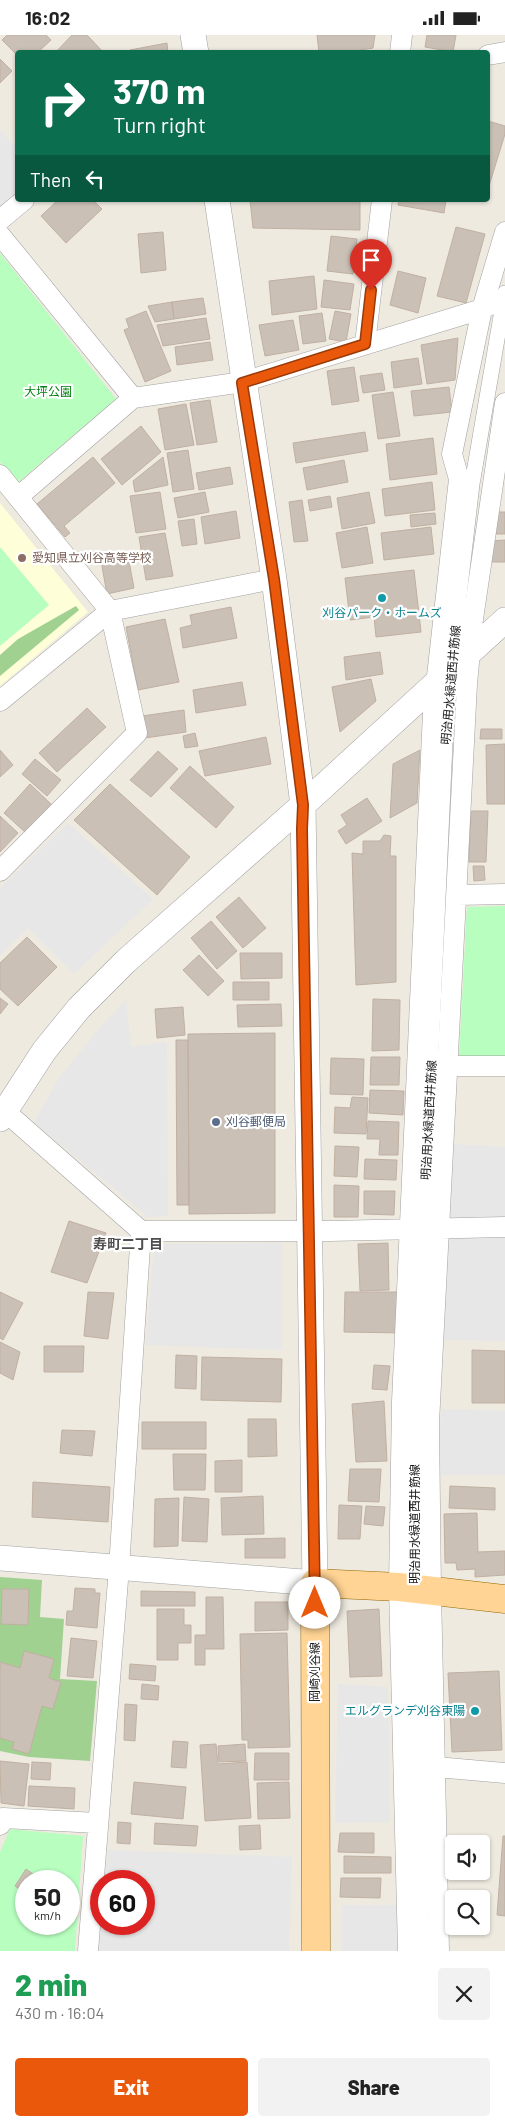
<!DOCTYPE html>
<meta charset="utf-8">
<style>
body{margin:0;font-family:Barlow,"Noto Sans JP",sans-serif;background:#f2f2f2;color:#222;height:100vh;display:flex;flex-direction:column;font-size:19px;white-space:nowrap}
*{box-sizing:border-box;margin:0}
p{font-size:16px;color:#767676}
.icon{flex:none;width:28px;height:28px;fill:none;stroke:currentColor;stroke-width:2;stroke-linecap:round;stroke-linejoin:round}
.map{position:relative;height:1916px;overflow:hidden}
.drawer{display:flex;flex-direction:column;background:#fff;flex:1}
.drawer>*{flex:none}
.top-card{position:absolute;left:15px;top:15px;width:475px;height:152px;border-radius:5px;box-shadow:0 1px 4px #0004;background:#0b6e4f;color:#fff;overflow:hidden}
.fabs{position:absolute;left:445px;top:1800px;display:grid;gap:10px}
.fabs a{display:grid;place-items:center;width:45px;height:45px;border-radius:5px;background:#fff;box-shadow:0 1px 4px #0004;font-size:25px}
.speed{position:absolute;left:15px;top:1835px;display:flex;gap:10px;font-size:25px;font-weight:700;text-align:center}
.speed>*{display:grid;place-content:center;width:65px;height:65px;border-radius:50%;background:#fff;box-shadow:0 1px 4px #0004;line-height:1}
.speed small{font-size:12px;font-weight:400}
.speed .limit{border:8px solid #d22;background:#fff;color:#111}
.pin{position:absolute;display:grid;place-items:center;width:42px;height:42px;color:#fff;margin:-51px -21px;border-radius:50% 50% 50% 0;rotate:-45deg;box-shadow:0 0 5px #0007}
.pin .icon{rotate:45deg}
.me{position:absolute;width:55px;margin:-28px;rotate:0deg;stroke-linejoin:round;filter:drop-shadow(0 0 4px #0008)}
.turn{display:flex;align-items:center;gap:18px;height:105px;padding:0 15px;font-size:22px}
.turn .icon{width:65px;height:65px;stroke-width:2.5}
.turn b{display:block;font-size:35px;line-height:42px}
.then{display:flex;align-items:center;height:48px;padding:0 15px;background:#0003;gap:10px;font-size:19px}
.round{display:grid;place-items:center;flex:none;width:52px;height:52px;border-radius:5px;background:#f2f2f2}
.summary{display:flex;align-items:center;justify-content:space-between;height:85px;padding:0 15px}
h1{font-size:30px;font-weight:800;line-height:38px;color:#1e9e55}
.primary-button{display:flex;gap:10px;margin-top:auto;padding:10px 15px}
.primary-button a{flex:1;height:58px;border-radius:5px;background:#ea580c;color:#fff;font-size:20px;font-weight:800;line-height:58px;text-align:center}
.primary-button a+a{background:#f2f2f2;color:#222}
.status{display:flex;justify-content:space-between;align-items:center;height:35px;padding:0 25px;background:#fff;direction:ltr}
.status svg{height:14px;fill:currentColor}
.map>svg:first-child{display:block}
</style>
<div class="status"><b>16:02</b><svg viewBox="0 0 49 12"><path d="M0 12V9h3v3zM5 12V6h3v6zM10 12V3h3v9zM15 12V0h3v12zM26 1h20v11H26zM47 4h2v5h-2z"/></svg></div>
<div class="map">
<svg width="505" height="1916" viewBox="0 0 505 1916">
<rect width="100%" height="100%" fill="#eeeae0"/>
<path fill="#feffd8" d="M0,468L88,577L0,651Z"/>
<path fill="#a1d191" d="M76,571L79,575L0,641V620L18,604Z
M0,1542L42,1545L40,1582L64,1584L60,1644L97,1646L90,1726L29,1722L0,1716Z"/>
<path fill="#b7febf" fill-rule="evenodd" d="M0,218L116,364L17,448L0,427Z
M0,512L49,570L0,611Z
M505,871V1023H459L467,872Z
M10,1794L83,1801L75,1916H0V1817ZM26,1846H69V1889H26Z"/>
<path fill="#e7e7e7" d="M0,95L18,115L17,158L0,174Z
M68,788L153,864L74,939L28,893L0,920V853Z
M126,965L131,1012L167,1007L168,1181L148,1182L34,1087L59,1043L100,992Z
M452,1109L505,1112V1183L447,1186Z
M447,1203H505V1306L443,1305Z
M282,1208V1315L146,1310L154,1209Z
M441,1374L505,1376V1440H438Z
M338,1649L388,1652L390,1787L335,1788Z
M108,1815L292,1822L289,1916H98L101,1885V1889H144V1846H105Z
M342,1870H402L403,1916H342Z"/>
<path fill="#cac0b6" stroke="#c1b0a1" d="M7,0H46L51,5L37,18H18V21L2,5Z
M72,0H87L104,18H55Z
M317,0H375L373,13L343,18H319Z
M427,0H456L453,17L425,12Z
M167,8L168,18H130V15Z
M0,24L12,36L0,48Z
M488,86L505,91V99L488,154Z
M58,165H93L102,174L66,208L41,181Z
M250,165H360V195L253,193Z
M399,165H446L444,178L398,170Z
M456,192L485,199L466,268L437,261Z
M163,197L166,235L141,238L138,199Z
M331,201L357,204L353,239L327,236Z
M398,236L426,243L418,278L390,270Z
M314,241L317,274L272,280L269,246Z
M324,245L354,249L350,275L321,272Z
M203,263L206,279L174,284L172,267Z
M172,267L174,284L155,287L148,271Z
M146,276L171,336L145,347L124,295L129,293L126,284Z
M335,276L351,279L346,307L329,304Z
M322,278L326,306L303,309L299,281Z
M206,283L210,304L163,311L157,290Z
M293,285L299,315L265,321L259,290Z
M458,303L455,345L427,349L421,310Z
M210,307L213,325L177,330L175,312Z
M418,323L422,349L394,353L391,327Z
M354,332L359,366L332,370L327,336Z
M382,338L385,355L363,358L360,341Z
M449,352L452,377L414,381L411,356Z
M393,357L400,401L378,404L372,360Z
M210,365L217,407L197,410L190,368Z
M186,369L194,410L165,415L158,374Z
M141,391L161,417L122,450L101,424Z
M365,397L368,416L296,428L293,408Z
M433,403L437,439L390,445L386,409Z
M188,415L194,454L173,457L167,418Z
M93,422L115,448L64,491L70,498L65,502L37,469Z
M163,422L168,450L135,457L133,446Z
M344,425L348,447L307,455L303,433Z
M230,432L233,449L199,455L196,438Z
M432,447L435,475L385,481L382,454Z
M160,457L166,494L136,498L130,461Z
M205,457L209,477L178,483L174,463Z
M369,457L375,488L342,494L337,463Z
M330,461L332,472L310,476L308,465Z
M302,465L308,506L294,507L289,467Z
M236,476L240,503L205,509L201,482Z
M494,477H505V499H495Z
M435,478L436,489L411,492L410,480Z
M194,484L197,509L182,511L178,486Z
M367,492L373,528L342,533L336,498Z
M431,492L434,519L384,525L381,498Z
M165,498L173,541L146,545L139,502Z
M505,505V527H491V506Z
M128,521L134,553L107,559L101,526Z
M414,535L421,597L376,602L374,582L350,585L345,543Z
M231,572L237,603L183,613L180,593L192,590L190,580Z
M165,584L179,647L138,655L126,592Z
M380,617L383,639L346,645L344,622Z
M371,644L376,666L340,697L332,652Z
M242,647L246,670L196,678L193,655Z
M87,673L106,692L57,737L39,718Z
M184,675L186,697L145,703L142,681Z
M481,694H502V704H480Z
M195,698L198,711L185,713L183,701Z
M266,702L271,729L205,741L199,716Z
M505,709V769H487L486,710Z
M0,715L13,730L0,742Z
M420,715L417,768L390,783L393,729Z
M158,716L178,734L151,762L130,745Z
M35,724L61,745L47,761L22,739Z
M190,731L234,772L216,793L170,753Z
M30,749L52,770L26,798L4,778Z
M110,749L190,822L157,860L74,785Z
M367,763L382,786L346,809L338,796L347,790L341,780Z
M471,776H488L486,827H469Z
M0,781L18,798L0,817Z
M384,800L391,801L390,821H396V947L356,950L352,818L363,819V806H380Z
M473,831H484L485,845L474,846Z
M239,862L266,893L243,913L216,882Z
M211,886L237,916L217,934L191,903Z
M27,902L57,932L18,971L0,954V928Z
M240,918H282V943L241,944Z
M199,920L224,946L208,961L183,935Z
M233,947H269V965H233Z
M0,963L8,969L0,979Z
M373,964L400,965L399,1015L372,1016Z
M281,969L282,991L238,992L237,970Z
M183,972L185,1000L157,1003L155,974Z
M275,998V1178L189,1179L188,999Z
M176,1005H188L189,1170H177Z
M371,1022H400L399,1050H370Z
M331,1023L364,1024L363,1060L330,1059Z
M370,1055L404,1056L403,1080L369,1078Z
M352,1062L368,1063L366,1099L334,1098L335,1072L350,1073Z
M368,1086L399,1087L398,1120H379L380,1104H367Z
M335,1111L359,1112L357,1142L334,1141Z
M365,1124L397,1125L396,1145L364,1144Z
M334,1150L359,1151L358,1182H334Z
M364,1156H395L394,1180L364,1179Z
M69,1186L106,1198L87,1248L51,1237Z
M388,1208L389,1255L360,1256L358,1209Z
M0,1257L23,1268L3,1305L0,1303Z
M88,1257L114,1258L108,1304L84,1301Z
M345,1257H403L404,1298L344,1297Z
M0,1307L20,1317L13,1345L0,1338Z
M44,1311H84L83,1337H44Z
M472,1315L505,1316V1368H472Z
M176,1320L197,1321L196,1354L175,1353Z
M202,1322L282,1324L281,1367L201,1365Z
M374,1330L390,1331L387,1355L372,1354Z
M384,1366L387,1426L356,1427L352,1369Z
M248,1384H276L277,1421L248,1422Z
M142,1387H206V1414H142Z
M62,1395L95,1396L92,1421L60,1418Z
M173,1419H206L205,1455H174Z
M242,1425V1457H215V1426Z
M350,1434H381L379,1467L348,1466Z
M33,1447L110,1452L108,1487L32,1482Z
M450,1451L495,1453V1475L449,1473Z
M263,1461L264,1499L222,1500L221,1463Z
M184,1462L209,1464L207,1507L182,1506Z
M179,1463L178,1511L154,1512L155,1464Z
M339,1470L362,1471L360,1504H338Z
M366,1471L385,1472L383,1491L364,1489Z
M477,1478L478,1517L505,1516V1540L475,1542V1534L457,1535L456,1528H445L444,1479Z
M285,1503V1523H245V1504Z
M75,1553L95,1554V1558H100L97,1593L66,1590L67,1576H73Z
M2,1554H29L28,1590L1,1589Z
M141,1556L195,1557V1571H141Z
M206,1562H223L224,1614H205V1630H195V1600H206Z
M255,1567H288V1595L255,1596Z
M157,1574H184V1590H191V1608H178V1625H157Z
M379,1574L382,1641L350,1642L347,1576Z
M287,1598L290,1712L248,1713V1705H242L240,1599Z
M71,1603L97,1606L93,1643L67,1641Z
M24,1616L54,1624L49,1643L61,1647L53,1674L42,1671L29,1719L12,1714L14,1707L0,1703V1627L20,1633Z
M130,1629L156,1631L155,1646L129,1644Z
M499,1636L502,1715L452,1717L448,1638Z
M142,1649L159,1651L158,1665L141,1664Z
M125,1669L137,1670L135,1706L124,1705Z
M173,1706L188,1707L186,1733L171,1732Z
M216,1709L218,1729L247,1727L251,1783L205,1786L200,1710Z
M245,1709L246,1726L219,1727L218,1711Z
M255,1718H289V1745H254Z
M0,1726L29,1729L24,1771L1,1768Z
M32,1727L51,1728L50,1745L31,1744Z
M134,1747L186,1752L183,1784L131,1779Z
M289,1747L290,1783L258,1784L257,1748Z
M29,1751L75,1753L74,1774L28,1771Z
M118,1787L131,1788L130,1809L117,1808Z
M155,1788L198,1791L196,1811L154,1809Z
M260,1790L261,1814L240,1815L239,1791Z
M340,1798H374V1818L338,1817Z
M503,1801H505V1881L497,1880Z
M344,1821L391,1822V1838H344Z
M26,1834L43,1846H26V1859L15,1851Z
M341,1843H381L380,1863L340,1862Z"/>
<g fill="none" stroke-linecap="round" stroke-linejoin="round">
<defs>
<path id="pedestrian" d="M422,1916L415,1554V1368L447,665L472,449L505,258"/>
<path id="minor" d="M400,18L402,0
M488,20L505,17
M0,185L24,165
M0,200L133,363
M365,309L382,165
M0,440L110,576L137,698L0,836
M18,462L133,363L243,347L482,274L505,263
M0,666L110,576L274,544
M457,860L505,859
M449,1031H505
M0,1072L141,1196
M436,1732L505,1738
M0,1790L3,1783L97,1788
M88,1916L119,1533L141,1196H330L505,1192
M408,1916L399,1552L402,1367L433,677L459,444L452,419L482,274L505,197
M439,1916L431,1557L429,1388L467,649L473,584L505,368"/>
<path id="tertiary" d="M193,0L196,18
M0,1084L44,1016L79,973L126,926L303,770L505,585
M0,1523L315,1548L303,770L274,544L217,165"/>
<path id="primary" d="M316,1916L315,1548L399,1552L505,1564"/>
</defs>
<use href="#pedestrian" stroke="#a2a2a2" stroke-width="16"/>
<use href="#minor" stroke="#a2a2a2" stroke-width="21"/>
<use href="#tertiary" stroke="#a2a2a2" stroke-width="26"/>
<use href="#primary" stroke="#936700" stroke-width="29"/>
<use href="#pedestrian" stroke="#fff" stroke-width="15"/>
<use href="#minor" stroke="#fff" stroke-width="20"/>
<use href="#tertiary" stroke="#fff" stroke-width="25"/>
<use href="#primary" stroke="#ffd494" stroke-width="28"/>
</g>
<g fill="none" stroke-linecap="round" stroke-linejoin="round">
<defs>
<path id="route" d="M315,1568L302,794L303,770L274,544L242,348L365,309L371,255"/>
</defs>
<use href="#route" stroke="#983908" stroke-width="12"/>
<use href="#route" stroke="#ea580c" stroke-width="9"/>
</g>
<circle fill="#8d6e63" stroke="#fff" stroke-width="2" cx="22" cy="523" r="5"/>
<g fill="#0f9aa8" stroke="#fff" stroke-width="2">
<circle cx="382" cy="563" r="5"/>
<circle cx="475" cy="1676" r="5"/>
</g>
<circle fill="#5c6f8a" stroke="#fff" stroke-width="2" cx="216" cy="1087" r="5"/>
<g text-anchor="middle" stroke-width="4.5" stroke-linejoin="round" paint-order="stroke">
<g font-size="12" fill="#028011" stroke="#fff">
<text x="48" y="361">大坪公園</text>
</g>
<g font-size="12" fill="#785e54" stroke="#fff" text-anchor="start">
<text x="32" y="527">愛知県立刈谷高等学校</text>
</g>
<g font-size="12" fill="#0d838f" stroke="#fff">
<text x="382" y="582">刈谷パーク・ホームズ</text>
<text x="465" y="1680" text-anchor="end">エルグランデ刈谷東陽</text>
</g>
<g font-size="12" fill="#1b1b1b" stroke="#fff">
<text transform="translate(451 650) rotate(-85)" y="4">明治用水緑道西井筋線</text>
<text transform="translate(429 1085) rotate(-87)" y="4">明治用水緑道西井筋線</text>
<text transform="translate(415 1489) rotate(-90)" y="4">明治用水緑道西井筋線</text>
<text transform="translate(315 1637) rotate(-90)" y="4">岡崎刈谷線</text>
</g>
<g font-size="12" fill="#4e5e75" stroke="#fff" text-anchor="start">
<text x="226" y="1091">刈谷郵便局</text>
</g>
<g font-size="14" font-weight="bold" fill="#4e4e4e" stroke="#fff">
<text x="128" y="1214">寿町二丁目</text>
</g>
</g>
</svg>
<div class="fabs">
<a><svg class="icon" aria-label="sound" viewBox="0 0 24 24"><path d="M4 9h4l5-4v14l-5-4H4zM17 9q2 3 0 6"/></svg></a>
<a><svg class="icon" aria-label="search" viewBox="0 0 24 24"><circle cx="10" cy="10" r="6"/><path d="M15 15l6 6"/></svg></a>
</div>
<div class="speed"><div>50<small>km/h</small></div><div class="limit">60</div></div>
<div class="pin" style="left:371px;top:255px;background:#d93025"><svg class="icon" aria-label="arrive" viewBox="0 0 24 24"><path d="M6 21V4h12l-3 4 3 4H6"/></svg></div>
<svg class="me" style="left:315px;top:1568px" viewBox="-20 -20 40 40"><circle r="19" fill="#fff"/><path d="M0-13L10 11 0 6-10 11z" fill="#ea580c"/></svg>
<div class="top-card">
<div class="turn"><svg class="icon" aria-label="right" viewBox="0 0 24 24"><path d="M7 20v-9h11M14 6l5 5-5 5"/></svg><div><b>370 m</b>Turn right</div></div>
<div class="then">Then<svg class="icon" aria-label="left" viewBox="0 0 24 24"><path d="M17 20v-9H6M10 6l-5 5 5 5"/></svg></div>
</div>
</div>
<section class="drawer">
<div class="summary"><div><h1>2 min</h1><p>430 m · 16:04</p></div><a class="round"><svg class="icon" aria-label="close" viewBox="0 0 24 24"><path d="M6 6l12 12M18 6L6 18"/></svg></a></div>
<div class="primary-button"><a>Exit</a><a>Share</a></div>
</section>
